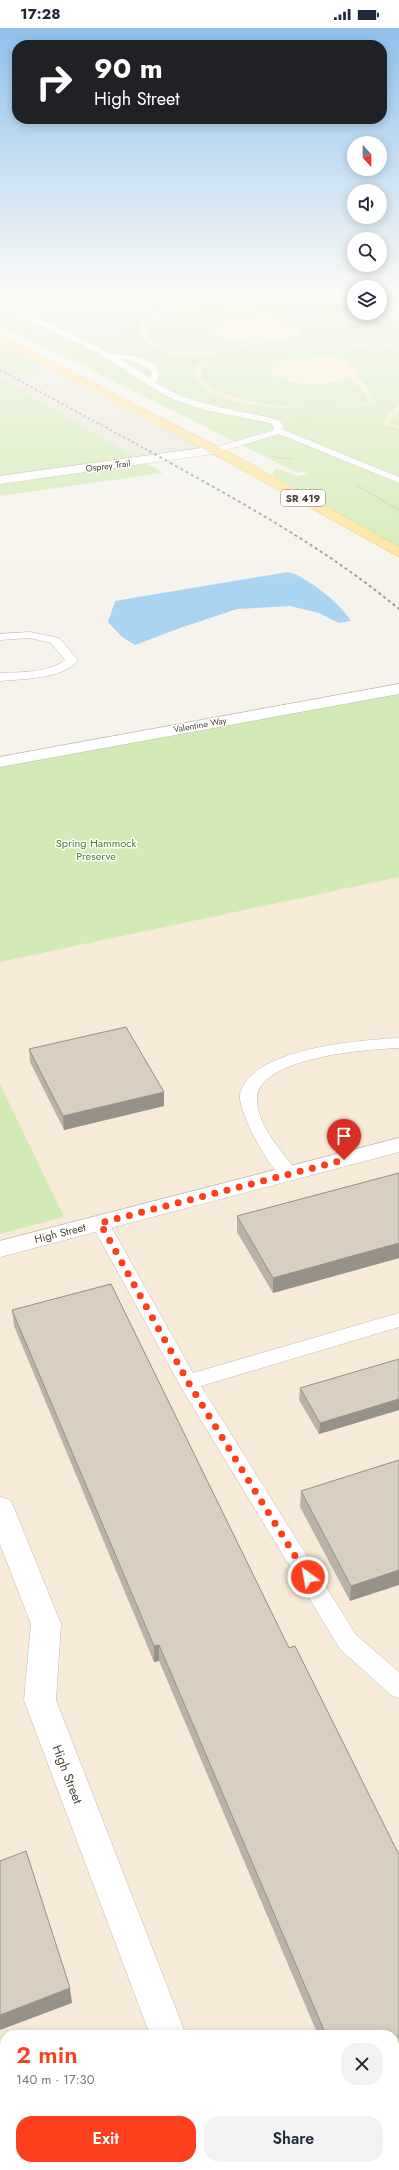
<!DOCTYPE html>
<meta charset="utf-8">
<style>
body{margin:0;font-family:Jost,sans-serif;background:#f2f2f3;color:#1f2937;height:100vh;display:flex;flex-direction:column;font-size:15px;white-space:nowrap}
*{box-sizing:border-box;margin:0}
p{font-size:13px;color:#747a83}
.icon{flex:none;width:22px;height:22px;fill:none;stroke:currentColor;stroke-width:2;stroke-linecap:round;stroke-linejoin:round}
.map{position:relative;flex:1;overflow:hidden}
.sheet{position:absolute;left:0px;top:2002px;width:399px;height:140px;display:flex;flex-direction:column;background:#fff;border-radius:16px 16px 0 0;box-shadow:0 2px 10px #0003}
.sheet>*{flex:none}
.guide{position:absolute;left:12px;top:12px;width:375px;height:84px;border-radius:16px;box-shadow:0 2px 10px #0003;background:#202124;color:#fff;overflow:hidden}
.needle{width:26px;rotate:159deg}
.tools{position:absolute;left:347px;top:108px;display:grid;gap:8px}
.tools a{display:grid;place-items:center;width:40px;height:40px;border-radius:50%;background:#fff;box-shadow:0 2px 10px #0003;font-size:20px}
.pin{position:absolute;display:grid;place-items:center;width:34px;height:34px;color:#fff;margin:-41px -17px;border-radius:50% 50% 50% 0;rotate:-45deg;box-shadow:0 0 4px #0007}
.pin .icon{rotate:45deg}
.me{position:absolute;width:44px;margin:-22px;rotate:328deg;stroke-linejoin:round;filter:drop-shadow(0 0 3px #0008)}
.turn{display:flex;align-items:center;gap:14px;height:84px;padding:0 16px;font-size:18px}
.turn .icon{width:52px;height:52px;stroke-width:2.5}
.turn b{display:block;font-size:28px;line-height:34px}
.round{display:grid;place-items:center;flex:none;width:42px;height:42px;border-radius:16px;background:#f2f2f3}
.summary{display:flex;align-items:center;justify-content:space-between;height:68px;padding:0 16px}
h1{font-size:24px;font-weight:600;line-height:30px;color:#fc3f1d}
.button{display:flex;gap:8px;margin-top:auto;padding:8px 16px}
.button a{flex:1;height:46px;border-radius:16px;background:#fc3f1d;color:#fff;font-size:16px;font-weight:600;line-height:46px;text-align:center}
.button a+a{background:#f2f2f3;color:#1f2937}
.status{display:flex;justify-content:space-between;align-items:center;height:28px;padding:0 20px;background:#fff;direction:ltr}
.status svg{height:11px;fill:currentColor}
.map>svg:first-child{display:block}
</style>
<div class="status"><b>17:28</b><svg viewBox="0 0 49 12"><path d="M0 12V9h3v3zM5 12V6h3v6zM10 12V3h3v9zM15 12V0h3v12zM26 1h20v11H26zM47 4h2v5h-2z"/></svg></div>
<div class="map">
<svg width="399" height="2142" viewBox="0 0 399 2142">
<rect width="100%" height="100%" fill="#f6f3ec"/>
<path fill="#eae5da" d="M49,341L208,423L0,453V348Z"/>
<path fill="#f7ead8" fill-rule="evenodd" d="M399,807V2142H0V889ZM5,2007H394V2137H5Z"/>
<path fill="#d2eab5" d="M0,261H354V285H380V261H399V520L272,447L276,440L297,448L310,446L305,444L298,445L0,297Z
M0,314L49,341L0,348Z
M0,351L28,366L163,445L0,468Z
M399,661V849L0,934V736Z
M0,1056L64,1189L0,1206Z"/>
<path fill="#f9efc9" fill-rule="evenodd" d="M207,261L266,267L268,266L262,264V261H342L321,274L308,276Z
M380,265L390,277L399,275V293L394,292L380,273Z
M225,272L302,302L299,307C274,312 249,317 224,322C213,325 197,330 185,328C172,327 153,321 143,311C118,282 213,273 225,272ZM216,274L235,278L266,291L231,293L222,296L215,301V305C227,314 245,309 253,314C224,320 168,338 147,307V298C163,279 193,277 216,274Z
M333,329L346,332L373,368L376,376C342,382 207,389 194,347L197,337ZM281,333L282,336L275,337L271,343C281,359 330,358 345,351L344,349H350L366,367L368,374C338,387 219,380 201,349L203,338Z
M399,377V383L389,395L399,398V400L382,396L387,388Z"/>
<path fill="#e5e3e0" d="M0,261H183L185,264L182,269L152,278L137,286L128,294L124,304L54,313L0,285Z"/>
<path fill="#a9d4f2" d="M288,544C306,548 341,576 351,593L339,595L319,585L290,578L237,581L180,600L135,617L122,609L108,594L115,573Z"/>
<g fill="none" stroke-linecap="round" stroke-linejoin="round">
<defs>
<path id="service" d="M111,261H128L21,282L112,326L131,327L145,331L155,338L160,345L156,355C193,378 235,381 276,391L282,395L284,402L399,449V455L279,406L216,425L213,424V420L274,402V398L270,395L205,382L175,372L159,364L100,326L12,283L0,285V281ZM119,331C132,332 143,334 152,345L150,350Z
M30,604L59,610L78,632C64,651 22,651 0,653V645C21,644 48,645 65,632L51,615L30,610L0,612V606Z
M399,1010V1020C369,1021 256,1029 257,1072C258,1101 284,1124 298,1146L295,1150C291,1151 288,1153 284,1150C270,1143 237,1082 240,1066C251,1020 361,1012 399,1010Z
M100,1189L107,1191L109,1195L193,1345L399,1285V1299L201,1358L356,1607L399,1644V1670L391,1667L340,1621L181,1359L91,1195L93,1191Z
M26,2137H65L63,2142H24Z"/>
<path id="minor" d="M216,418L222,422L220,425L0,456V448Z
M399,656V666L0,739V729Z
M399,1110V1124L0,1229V1213Z
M0,1469L10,1472L14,1480L61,1596L56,1672L186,2007H150L24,1672L31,1596L0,1516Z"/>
<path id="primary" d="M0,307L236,428L399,519V529L228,434L0,314Z"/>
</defs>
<use href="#service" stroke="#c2bbae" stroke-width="1"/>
<use href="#minor" stroke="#c2bbae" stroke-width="1"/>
<use href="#primary" stroke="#e6c16a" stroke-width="1"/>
<path stroke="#c4b79f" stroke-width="1" stroke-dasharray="1 1" stroke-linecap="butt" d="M189,264L256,273L271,279L322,286
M310,281L315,285
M335,281L341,285
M338,284L350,287L351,290L336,294L320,289L324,286Z
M351,287L376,286
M342,293L353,300
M298,295L320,290
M385,300L396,296
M399,303C377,298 347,294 329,310L332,316C354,324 376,326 399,321
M310,305L331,307
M128,311L127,300C139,278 164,276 186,268L189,264L185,261
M389,323L399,329
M345,328L355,323
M172,335L332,316
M298,388L308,393"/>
<path stroke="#c4b79f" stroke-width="1.5" stroke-dasharray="1 1" stroke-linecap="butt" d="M273,429L293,431
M356,457L399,482"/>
<use href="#service" fill="#fff" fill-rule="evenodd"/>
<use href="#minor" fill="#fff" fill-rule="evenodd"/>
<use href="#primary" fill="#ffe39c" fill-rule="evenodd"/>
<path stroke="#9a9a9a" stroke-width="1.5" stroke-dasharray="2.5 2.5" stroke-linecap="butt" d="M0,342L151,424"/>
<path stroke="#9a9a9a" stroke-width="2" stroke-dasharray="3 3" stroke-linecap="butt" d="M149,423C235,471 323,518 399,581"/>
</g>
<path fill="#bab2a6" d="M29,1021L164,1078L64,1102L30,1034Z
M399,1145V1230L273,1265L237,1204V1188Z
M111,1256L289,1620L295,1618L399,1827V2142H376L374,2137H394V2007H318L159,1633L154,1634L14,1298L12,1282Z
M399,1331V1382L319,1406L299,1372L300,1360Z
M399,1432L350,1573L300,1479L301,1463Z"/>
<path fill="#979187" d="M164,1064V1078L64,1102L63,1088Z
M399,1215V1230L273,1265V1250Z
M399,1371V1382L319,1406L320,1395Z
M399,1542V1557L350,1573L351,1558Z
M159,1617V1633L154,1634V1618Z
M70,1960L72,1975L0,2002V1987Z
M399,2131V2142H382V2138L386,2137H394V2133Z"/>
<path fill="#d8cfc1" stroke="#979187" d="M126,999L164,1064L63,1088L29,1021Z
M399,1145V1215L273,1250L237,1188Z
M111,1256L289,1620L295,1618L399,1827V2131L394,2133V2007H326L159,1617L154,1618L12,1282Z
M399,1331V1371L320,1395L300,1360Z
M399,1432V1542L351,1558L301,1463Z
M26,1823L70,1960L0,1987V1833Z"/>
<linearGradient id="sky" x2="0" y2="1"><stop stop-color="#8fc1ec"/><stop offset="0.47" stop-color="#fbfaf6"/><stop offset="1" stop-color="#fbfaf6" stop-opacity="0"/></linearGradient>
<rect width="399" height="561" fill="url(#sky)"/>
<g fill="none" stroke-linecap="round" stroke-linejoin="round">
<path stroke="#fc3f1d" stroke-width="7" stroke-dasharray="0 12.6" d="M308,1549L188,1354L100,1195L344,1132"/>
</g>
<g text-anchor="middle" stroke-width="3" stroke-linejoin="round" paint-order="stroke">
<g font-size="9" fill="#4b4439" stroke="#fff">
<text transform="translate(108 438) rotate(-7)" y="3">Osprey Trail</text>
<text transform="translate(200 697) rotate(-10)" y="3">Valentine Way</text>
</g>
<rect fill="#fff" stroke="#817c74" stroke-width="1" x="281" y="462" width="44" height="16" rx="3"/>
<g font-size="10" font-weight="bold" fill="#4b4439">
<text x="303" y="474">SR 419</text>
</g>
<g font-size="11" fill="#4a7f2a" stroke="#fff">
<text x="96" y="819">Spring Hammock<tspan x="96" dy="13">Preserve</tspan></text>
</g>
<g font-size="11" fill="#4b4439" stroke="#fff">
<text transform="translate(60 1205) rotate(-14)" y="4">High Street</text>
</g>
<g font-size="13" fill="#4b4439" stroke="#fff">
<text transform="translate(68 1746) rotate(69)" y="5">High Street</text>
</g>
</g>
</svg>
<div class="tools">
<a><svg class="needle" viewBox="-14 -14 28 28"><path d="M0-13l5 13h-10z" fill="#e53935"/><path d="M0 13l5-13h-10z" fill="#747a83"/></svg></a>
<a><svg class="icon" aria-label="sound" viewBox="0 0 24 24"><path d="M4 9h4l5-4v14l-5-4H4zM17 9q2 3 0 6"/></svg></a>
<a><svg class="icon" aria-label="search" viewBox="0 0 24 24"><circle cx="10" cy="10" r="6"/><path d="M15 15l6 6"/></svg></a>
<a><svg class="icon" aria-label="layers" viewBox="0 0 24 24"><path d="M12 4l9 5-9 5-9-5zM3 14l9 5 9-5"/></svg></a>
</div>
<div class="pin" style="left:344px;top:1132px;background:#d93025"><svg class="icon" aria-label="arrive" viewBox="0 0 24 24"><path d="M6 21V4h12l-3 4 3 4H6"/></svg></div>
<svg class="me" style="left:308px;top:1549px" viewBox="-20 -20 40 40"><circle r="17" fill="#fc3f1d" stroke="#fff" stroke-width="3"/><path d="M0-11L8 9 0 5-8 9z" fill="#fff"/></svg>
<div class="guide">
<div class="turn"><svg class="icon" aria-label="right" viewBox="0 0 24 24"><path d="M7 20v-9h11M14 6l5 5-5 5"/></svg><div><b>90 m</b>High Street</div></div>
</div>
<section class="sheet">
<div class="summary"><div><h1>2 min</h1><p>140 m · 17:30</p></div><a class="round"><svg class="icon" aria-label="close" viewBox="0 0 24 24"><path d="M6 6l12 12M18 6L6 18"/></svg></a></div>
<div class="button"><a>Exit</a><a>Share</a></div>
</section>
</div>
